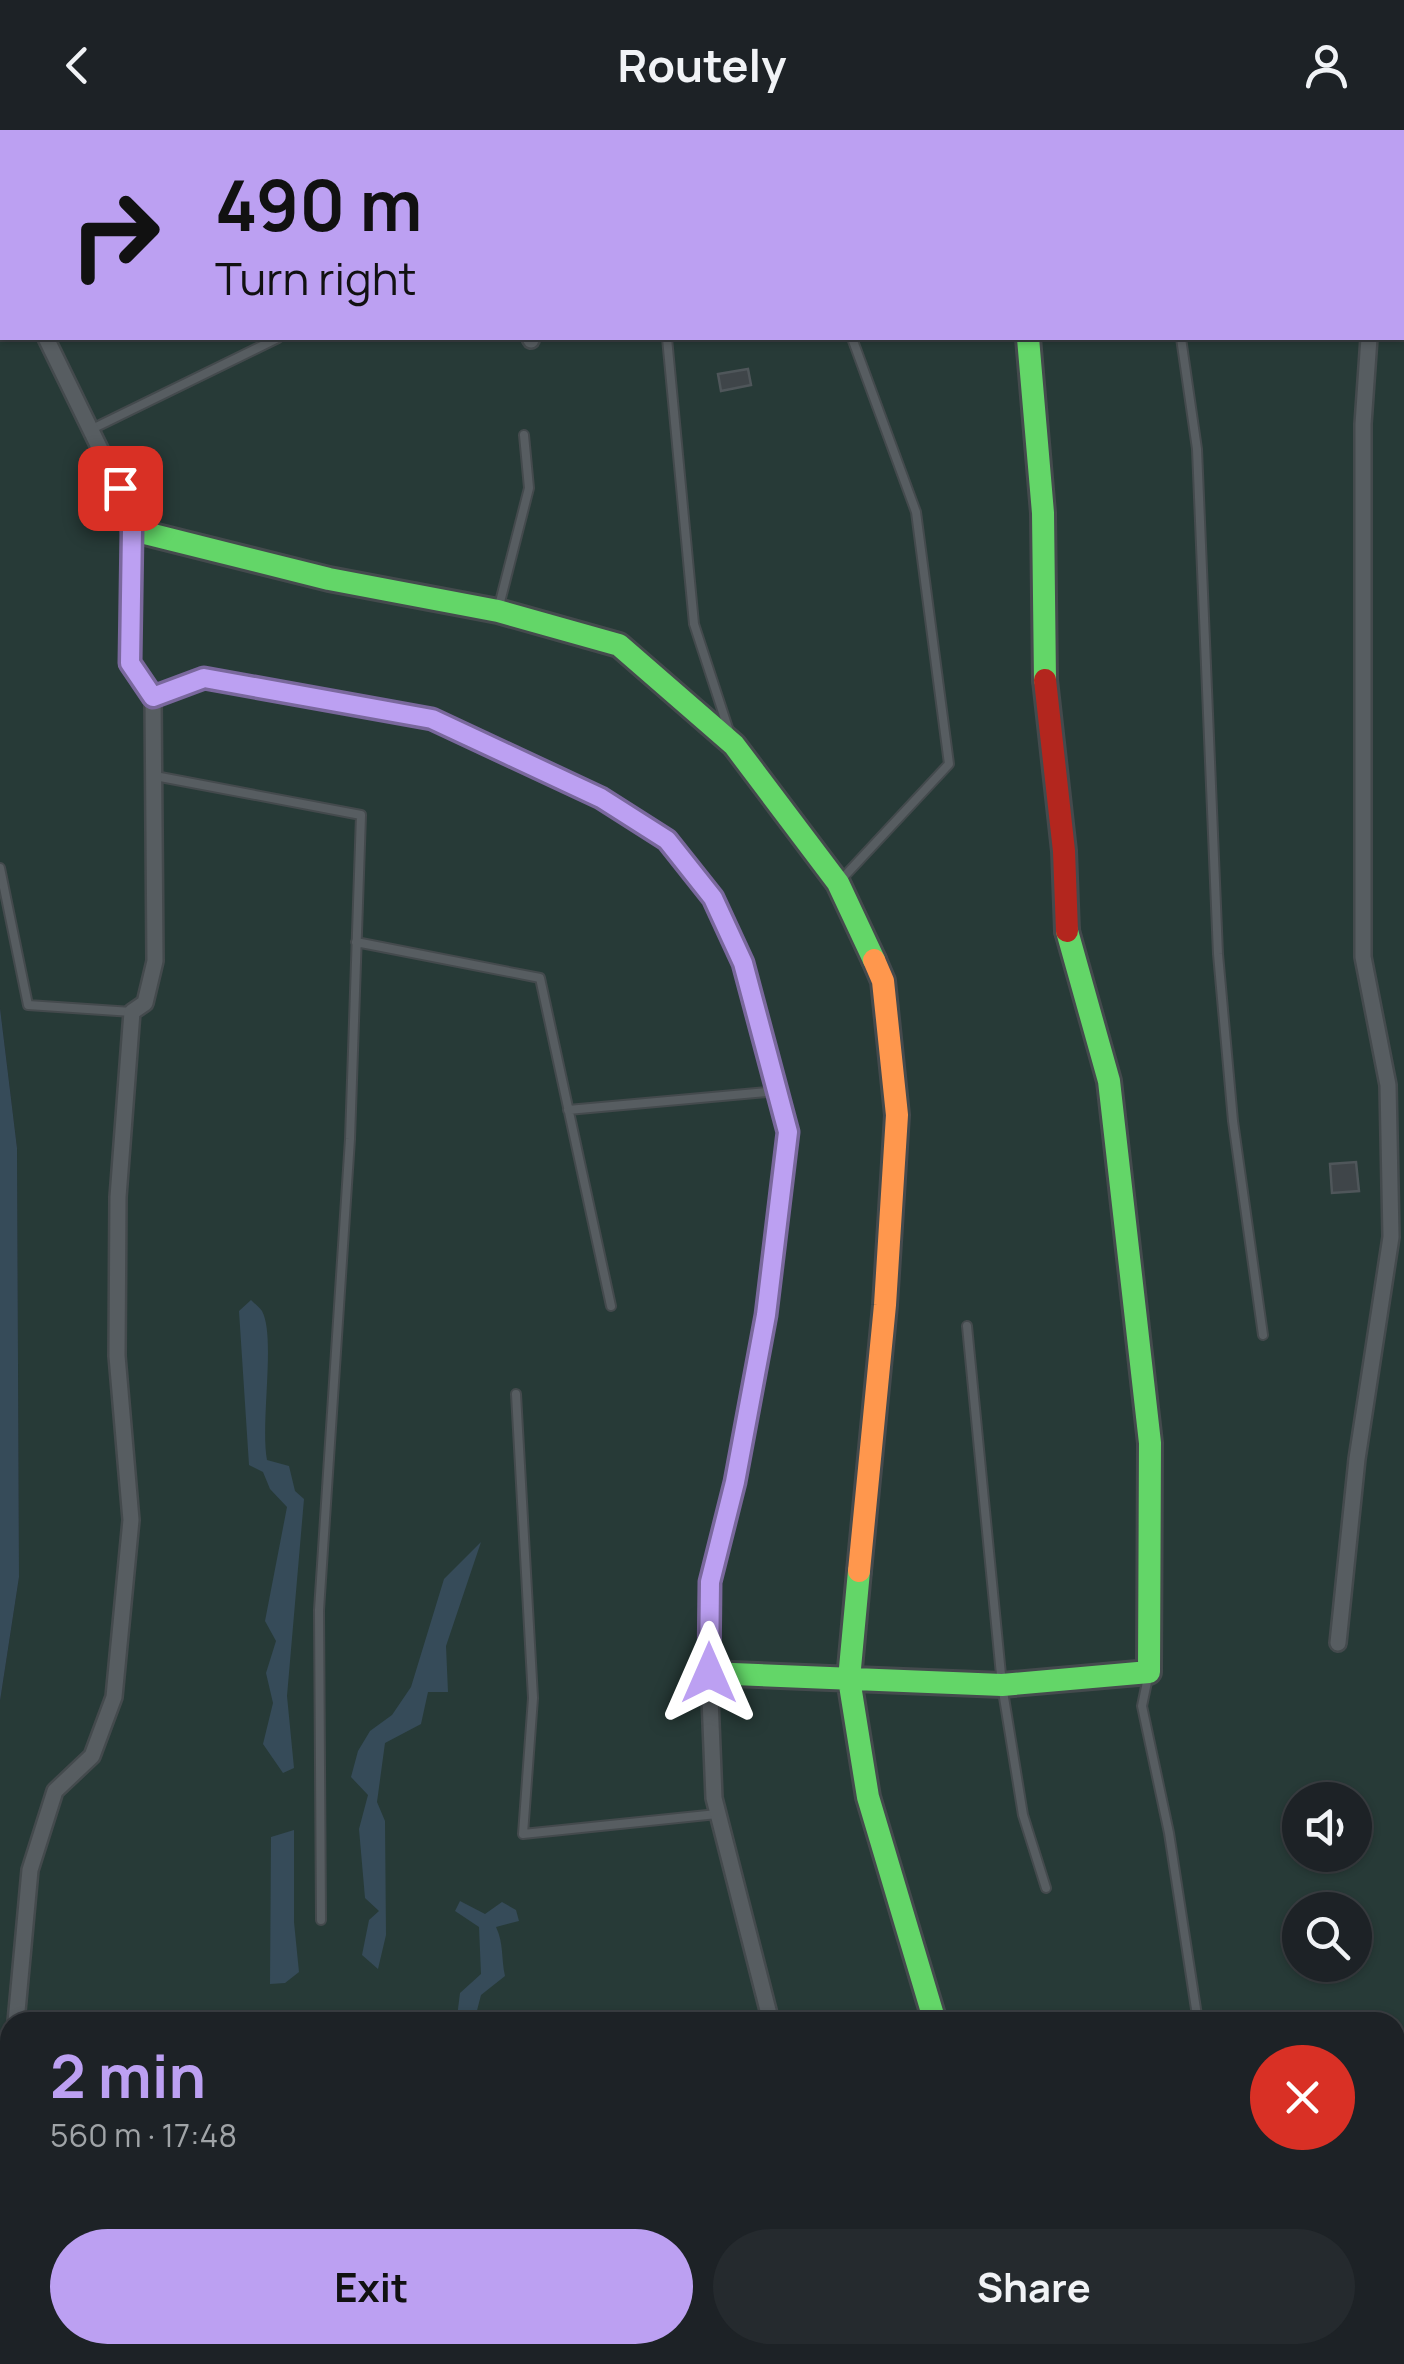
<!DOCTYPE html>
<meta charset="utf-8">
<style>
body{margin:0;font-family:Manrope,sans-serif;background:#252a2e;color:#f1f3f6;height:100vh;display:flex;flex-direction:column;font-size:38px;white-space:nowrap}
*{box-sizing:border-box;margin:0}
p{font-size:32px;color:#a0a4a7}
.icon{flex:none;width:55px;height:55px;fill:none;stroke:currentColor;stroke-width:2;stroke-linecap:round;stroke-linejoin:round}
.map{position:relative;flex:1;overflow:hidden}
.side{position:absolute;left:0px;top:1882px;width:1405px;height:352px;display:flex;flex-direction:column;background:#1d2226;border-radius:30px 30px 0 0;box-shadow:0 2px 8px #0004,0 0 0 2px #3b3f43}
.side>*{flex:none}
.top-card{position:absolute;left:0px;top:0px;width:1405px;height:210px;box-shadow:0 2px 8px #0004,0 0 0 2px #3b3f43;background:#bca0f2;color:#111;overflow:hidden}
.controls{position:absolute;left:1282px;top:1652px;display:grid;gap:20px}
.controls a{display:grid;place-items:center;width:90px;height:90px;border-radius:50%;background:#1d2226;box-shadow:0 2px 8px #0004,0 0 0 2px #3b3f43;font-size:50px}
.pin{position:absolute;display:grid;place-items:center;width:85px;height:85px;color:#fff;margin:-42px;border-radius:20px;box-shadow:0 5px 15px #0006}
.me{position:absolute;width:110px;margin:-55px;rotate:0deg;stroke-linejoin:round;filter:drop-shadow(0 0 8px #0008)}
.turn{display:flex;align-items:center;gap:35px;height:210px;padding:0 50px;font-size:45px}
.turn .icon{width:130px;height:130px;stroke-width:2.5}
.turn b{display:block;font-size:70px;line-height:85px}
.round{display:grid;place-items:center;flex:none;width:105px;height:105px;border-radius:52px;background:#252a2e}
.summary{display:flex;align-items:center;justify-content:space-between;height:170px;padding:0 50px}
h1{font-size:60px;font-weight:700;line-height:75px;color:#bca0f2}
.button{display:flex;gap:20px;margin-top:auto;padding:20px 50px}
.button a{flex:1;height:115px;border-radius:60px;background:#bca0f2;color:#111;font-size:40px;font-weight:700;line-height:115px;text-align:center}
.button a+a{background:#252a2e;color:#f1f3f6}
header{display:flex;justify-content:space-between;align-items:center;height:130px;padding:0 50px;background:#1d2226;font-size:45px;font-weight:700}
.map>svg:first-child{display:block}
</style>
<header><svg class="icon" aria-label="back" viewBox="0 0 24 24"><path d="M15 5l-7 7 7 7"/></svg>Routely<svg class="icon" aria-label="person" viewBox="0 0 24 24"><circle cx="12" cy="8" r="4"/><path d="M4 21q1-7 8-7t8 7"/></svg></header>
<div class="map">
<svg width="1404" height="2234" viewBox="0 0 1404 2234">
<rect width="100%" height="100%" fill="#272e32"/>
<path fill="#273a37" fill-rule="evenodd" d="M0,0H1404V2234H0V1571L19,1447L17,1018L0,878ZM2,2H1402V208H2ZM1300,1670H1355V1725H1300ZM1300,1780H1355V1835H1300ZM10,1892H1395V2225H10Z"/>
<path fill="#364b59" d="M0,878L17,1018L19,1447L0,1571Z
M251,1170C255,1174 259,1177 262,1181C276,1206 260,1294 267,1330L289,1336L295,1361L304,1369L287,1566L294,1638L283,1643L263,1614L273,1573L266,1543L276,1511L265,1491L287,1377L270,1359L263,1342L249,1335L239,1181Z
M481,1412L446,1516L448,1562H428L421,1594L385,1613L377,1672L385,1691L386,1805L378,1839L362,1825L369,1790L379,1781L365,1768L359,1699L368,1665L351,1647L358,1621L370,1601L392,1585L411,1557L444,1449Z
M294,1700V1792L299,1842L285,1853L270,1854L271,1707Z
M460,1771L485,1784L502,1772L516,1780L519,1791L496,1797C504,1814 501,1828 505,1846L481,1865L474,1892H447L457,1887L460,1863L481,1844L479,1797L455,1781Z"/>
<path fill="#3f4549" stroke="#4f565a" stroke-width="2.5" d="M748,239L751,255L721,261L718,244Z
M1356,1032L1359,1061L1332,1063L1330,1034Z"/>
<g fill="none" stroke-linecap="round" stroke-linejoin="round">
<defs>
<path id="lane" d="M801,0V2
M1177,0V2
M289,2L294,0
M1333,2V0
M667,208L694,494L729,601
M1181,208L1197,319L1218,824L1233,991L1263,1205
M92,299L278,208
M499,476L529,358L524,305
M155,646L361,685L350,1009L319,1480L321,1790
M0,738L28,875L132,882
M840,751L949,634L916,382L852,208
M356,812L540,848L611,1176
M568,980L777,961
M967,1196L1002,1555L1023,1685L1046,1758
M516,1264L533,1568L523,1704L717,1684
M1148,1547L1142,1576L1169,1703L1198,1892
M1345,2225L1347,2234
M0,2228L39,2225"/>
<path id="street" d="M433,0L434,2
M939,0L940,2
M1379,0L1380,2
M0,112L2,118
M530,208L531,210
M153,567L204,548L432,589L601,668L667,709L713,769L743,833L787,1002L766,1185L735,1352L710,1452L709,1543L714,1668L771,1892
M1338,1513L1357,1329L1391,1107L1388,955L1363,827V294L1369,208
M16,1892L30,1740L55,1661L92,1626L114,1567L131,1390L117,1226L118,1067L132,882L145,873L155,831L153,567L130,533L133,400L119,358L46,208
M0,2065L10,1957
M947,2225L953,2234
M1166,2225L1173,2234
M512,2234L514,2225
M858,2234L863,2225"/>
<path id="fast" d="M1028,208L1043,383L1045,550
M133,400L329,449L498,481L619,515L734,615L838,753L874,830
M859,1441L849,1549L868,1667L935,1892
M709,1543L1002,1555L1149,1542L1150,1313L1109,951L1067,801"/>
<path id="slow" d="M859,1441L885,1175L897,985L883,851L874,830"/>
<path id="jam" d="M1045,550L1064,721L1067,801"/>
</defs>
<use href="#lane" stroke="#444a4d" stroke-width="12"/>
<use href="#street" stroke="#444a4d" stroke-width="20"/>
<use href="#fast" stroke="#444a4d" stroke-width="28"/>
<use href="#slow" stroke="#444a4d" stroke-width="28"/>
<use href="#jam" stroke="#444a4d" stroke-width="28"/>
<path stroke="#5a6165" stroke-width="4" stroke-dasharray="8 8" stroke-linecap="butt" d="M1395,2102L1404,2100"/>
<use href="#lane" stroke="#575d61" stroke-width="8"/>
<use href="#street" stroke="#575d61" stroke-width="15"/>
<use href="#fast" stroke="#63d668" stroke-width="22"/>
<use href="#slow" stroke="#ff974d" stroke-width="22"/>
<use href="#jam" stroke="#b3261e" stroke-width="22"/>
</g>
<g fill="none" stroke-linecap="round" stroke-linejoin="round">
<defs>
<path id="route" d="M120,358L132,400L130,533L153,567L204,548L432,589L601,668L667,710L713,768L743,833L788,1002L766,1185L735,1352L710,1452L709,1543"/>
</defs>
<use href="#route" stroke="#7a689d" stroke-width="25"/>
<use href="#route" stroke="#bca0f2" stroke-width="18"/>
</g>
</svg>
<div class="controls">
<a><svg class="icon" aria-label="sound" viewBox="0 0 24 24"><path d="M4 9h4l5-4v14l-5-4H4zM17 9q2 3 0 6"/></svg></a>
<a><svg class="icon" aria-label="search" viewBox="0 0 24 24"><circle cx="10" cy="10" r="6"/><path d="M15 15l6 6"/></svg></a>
</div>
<div class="pin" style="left:120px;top:358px;background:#d93025"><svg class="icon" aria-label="arrive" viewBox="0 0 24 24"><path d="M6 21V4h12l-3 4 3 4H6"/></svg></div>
<svg class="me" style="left:709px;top:1543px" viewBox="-20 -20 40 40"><path d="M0-17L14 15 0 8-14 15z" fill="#bca0f2" stroke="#fff" stroke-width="4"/></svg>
<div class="top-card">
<div class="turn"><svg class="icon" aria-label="right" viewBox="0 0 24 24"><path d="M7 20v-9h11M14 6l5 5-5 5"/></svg><div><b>490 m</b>Turn right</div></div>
</div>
<section class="side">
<div class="summary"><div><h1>2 min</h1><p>560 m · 17:48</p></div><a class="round" style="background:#d93025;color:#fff"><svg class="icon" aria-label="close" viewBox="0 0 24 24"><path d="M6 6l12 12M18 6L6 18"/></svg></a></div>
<div class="button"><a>Exit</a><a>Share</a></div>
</section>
</div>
